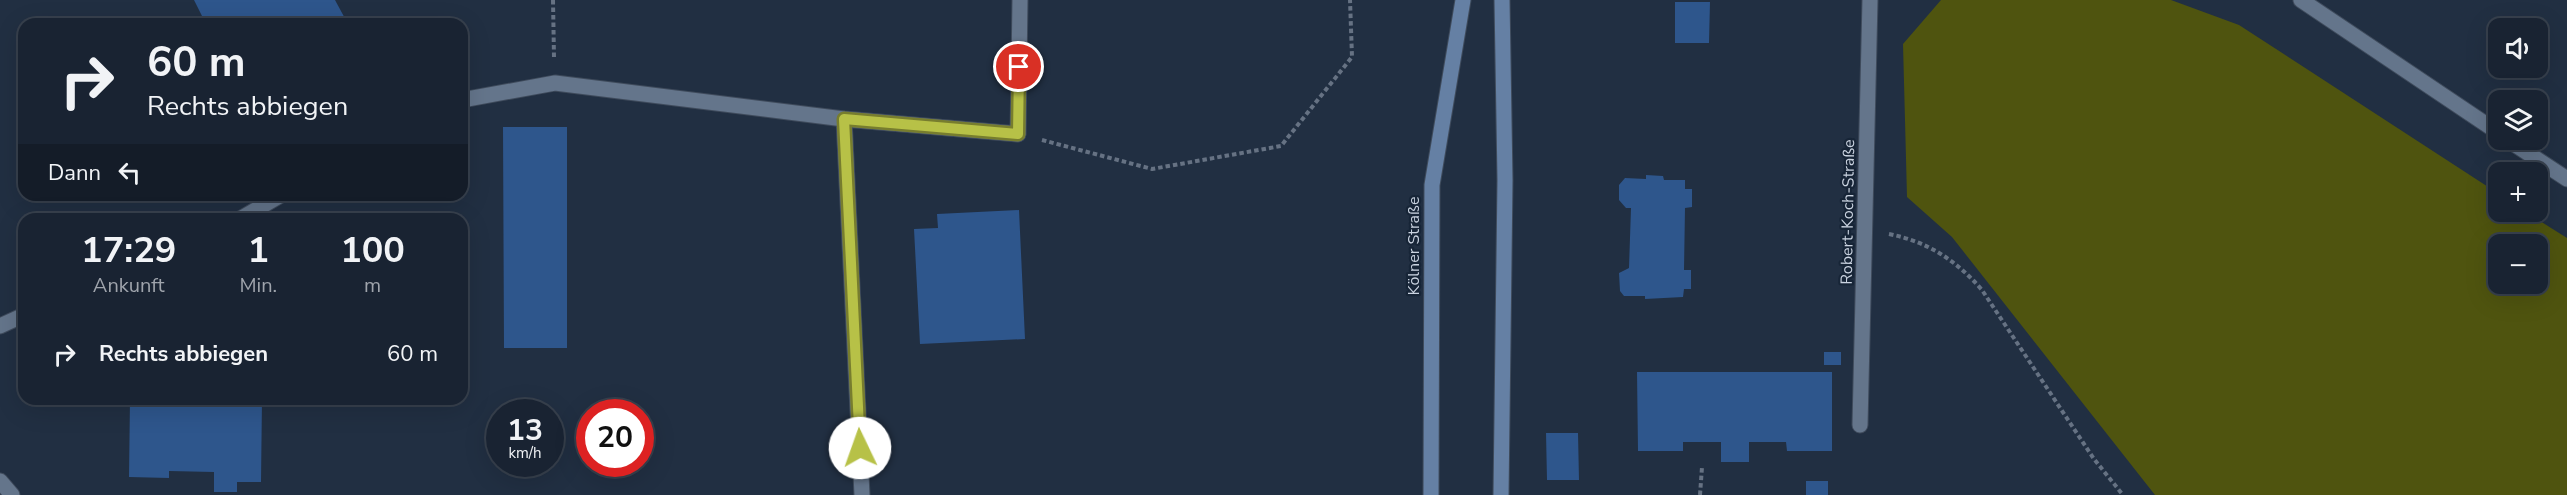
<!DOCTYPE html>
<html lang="de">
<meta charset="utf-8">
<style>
body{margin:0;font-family:"Nunito Sans",sans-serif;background:#222b3a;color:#f1f3f6;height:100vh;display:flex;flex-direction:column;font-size:22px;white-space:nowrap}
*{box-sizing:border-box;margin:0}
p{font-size:20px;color:#9fa4ac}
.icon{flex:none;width:33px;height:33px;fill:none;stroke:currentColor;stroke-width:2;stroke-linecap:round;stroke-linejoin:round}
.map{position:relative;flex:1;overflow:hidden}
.sheet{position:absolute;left:18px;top:213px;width:450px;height:192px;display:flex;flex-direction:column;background:#192332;border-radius:18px;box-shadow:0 6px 24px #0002,0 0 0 2px #37404d}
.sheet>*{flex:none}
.top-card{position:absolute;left:18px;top:18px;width:450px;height:183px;border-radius:18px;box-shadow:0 6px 24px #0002,0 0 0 2px #37404d;background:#192332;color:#f1f3f6;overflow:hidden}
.controls{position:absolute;left:2488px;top:18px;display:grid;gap:12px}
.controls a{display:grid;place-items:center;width:60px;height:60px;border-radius:12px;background:#192332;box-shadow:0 6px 24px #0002,0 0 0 2px #37404d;font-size:30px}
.speed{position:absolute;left:486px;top:399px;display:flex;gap:12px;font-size:30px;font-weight:700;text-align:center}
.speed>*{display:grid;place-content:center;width:78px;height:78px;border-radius:50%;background:#192332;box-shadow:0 6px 24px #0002,0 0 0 2px #37404d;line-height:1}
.speed small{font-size:15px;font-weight:400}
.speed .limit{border:9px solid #d22;background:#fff;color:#111}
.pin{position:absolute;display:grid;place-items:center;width:51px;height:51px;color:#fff;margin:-26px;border:3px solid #fff;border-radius:50%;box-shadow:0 2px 6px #0007}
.me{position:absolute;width:66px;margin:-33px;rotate:357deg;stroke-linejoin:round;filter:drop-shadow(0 0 4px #0008)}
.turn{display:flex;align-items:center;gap:21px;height:126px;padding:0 30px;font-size:27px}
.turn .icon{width:78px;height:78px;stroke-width:2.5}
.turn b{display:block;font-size:42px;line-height:51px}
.then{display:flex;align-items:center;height:57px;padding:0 30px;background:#0003;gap:12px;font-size:22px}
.eta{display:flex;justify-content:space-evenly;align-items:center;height:102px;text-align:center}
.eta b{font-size:36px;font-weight:700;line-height:42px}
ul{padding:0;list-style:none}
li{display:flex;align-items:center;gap:18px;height:78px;padding:0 30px}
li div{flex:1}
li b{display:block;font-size:22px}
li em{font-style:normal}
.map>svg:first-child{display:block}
</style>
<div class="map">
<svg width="2567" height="495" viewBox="0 0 2567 495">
<rect width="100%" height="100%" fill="#212f42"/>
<path fill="#4f540f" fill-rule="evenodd" d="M1941,0H2171L2239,25L2499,194V212H2526L2567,238V495H2155L1952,237L1907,197L1903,44ZM2499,244H2538V284H2499Z"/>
<path fill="#2e568c" d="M194,0H335L348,24H227L223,17L206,24Z
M1675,2H1710L1709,43H1675Z
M503,127H567V348H504Z
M1646,175L1663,176L1664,180H1685V189H1692V207L1685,208L1684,270H1691V289H1684L1683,297L1645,299V296H1624L1620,291L1619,273L1629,268L1631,208H1626L1619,200V185L1625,178L1646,179Z
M1019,210L1025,339L920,344L914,229L938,228L937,214Z
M1824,352H1841V365H1824Z
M1637,372H1832V451H1787L1786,442H1749V462H1721V442H1683V451H1638Z
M130,399H262L261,482H237V492H214V472L169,471V478L129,477Z
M1546,433H1578L1579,480H1547Z
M1806,481H1828V495H1806Z"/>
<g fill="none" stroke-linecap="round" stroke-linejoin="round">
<defs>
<path id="lane" d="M462,100L555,83L844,119L1018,134L1020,0
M844,119L862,495
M240,219L281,195
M0,326L24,315
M0,481L12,495"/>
<path id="street" d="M2301,0L2499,133
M2508,140L2567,179
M1860,425L1870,0"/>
<path id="secondary" d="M1431,495L1432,185L1463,0
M1501,495L1505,180L1502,0"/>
</defs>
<use href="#lane" stroke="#3f4b5c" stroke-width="17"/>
<use href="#street" stroke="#3f4b5c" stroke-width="17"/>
<use href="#secondary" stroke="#3f4b5c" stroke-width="17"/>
<path stroke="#667283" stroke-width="4" stroke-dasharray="4.5 3" stroke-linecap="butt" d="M553,0L554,58
M1042,140L1152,169L1281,146L1352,57L1350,0
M1889,234C1928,242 1956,260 1982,290L2094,459L2123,495
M1700,495L1702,467"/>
<use href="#lane" stroke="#64758b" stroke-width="15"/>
<use href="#street" stroke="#64758b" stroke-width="15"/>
<use href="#secondary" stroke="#6580a4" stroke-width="15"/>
</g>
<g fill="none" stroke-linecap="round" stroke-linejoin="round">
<defs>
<path id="route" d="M860,448L844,119L1018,134L1019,67"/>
</defs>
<use href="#route" stroke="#777d2e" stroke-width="15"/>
<use href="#route" stroke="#b7c147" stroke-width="10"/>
</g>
<g text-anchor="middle" stroke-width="4.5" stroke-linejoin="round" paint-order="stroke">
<g font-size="16" fill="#cad3e0" stroke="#172537">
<text transform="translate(1847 212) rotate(-89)" y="6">Robert-Koch-Straße</text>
<text transform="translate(1413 246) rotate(-90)" y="6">Kölner Straße</text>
</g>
</g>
</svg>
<div class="controls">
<a><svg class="icon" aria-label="sound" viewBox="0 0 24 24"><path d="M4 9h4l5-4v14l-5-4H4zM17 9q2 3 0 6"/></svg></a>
<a><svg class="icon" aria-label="layers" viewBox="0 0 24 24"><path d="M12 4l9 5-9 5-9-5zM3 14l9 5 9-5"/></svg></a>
<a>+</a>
<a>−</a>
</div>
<div class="speed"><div>13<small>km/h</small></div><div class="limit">20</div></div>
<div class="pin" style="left:1019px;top:67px;background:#d93025"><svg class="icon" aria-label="arrive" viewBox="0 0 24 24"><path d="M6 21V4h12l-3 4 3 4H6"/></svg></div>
<svg class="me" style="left:860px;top:448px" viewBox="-20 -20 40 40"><circle r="19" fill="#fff"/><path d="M0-13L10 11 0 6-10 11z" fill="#b7c147"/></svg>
<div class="top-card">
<div class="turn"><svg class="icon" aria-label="right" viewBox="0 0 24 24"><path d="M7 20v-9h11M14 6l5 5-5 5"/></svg><div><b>60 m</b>Rechts abbiegen</div></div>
<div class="then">Dann<svg class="icon" aria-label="left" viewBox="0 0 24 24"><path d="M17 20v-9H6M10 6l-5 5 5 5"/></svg></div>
</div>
<section class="sheet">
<div class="eta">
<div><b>17:29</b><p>Ankunft</p></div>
<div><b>1</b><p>Min.</p></div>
<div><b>100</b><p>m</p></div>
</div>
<ul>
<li><svg class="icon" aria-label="right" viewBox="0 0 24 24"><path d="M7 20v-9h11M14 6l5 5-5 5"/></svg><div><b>Rechts abbiegen</b></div><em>60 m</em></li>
</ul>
</section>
</div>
